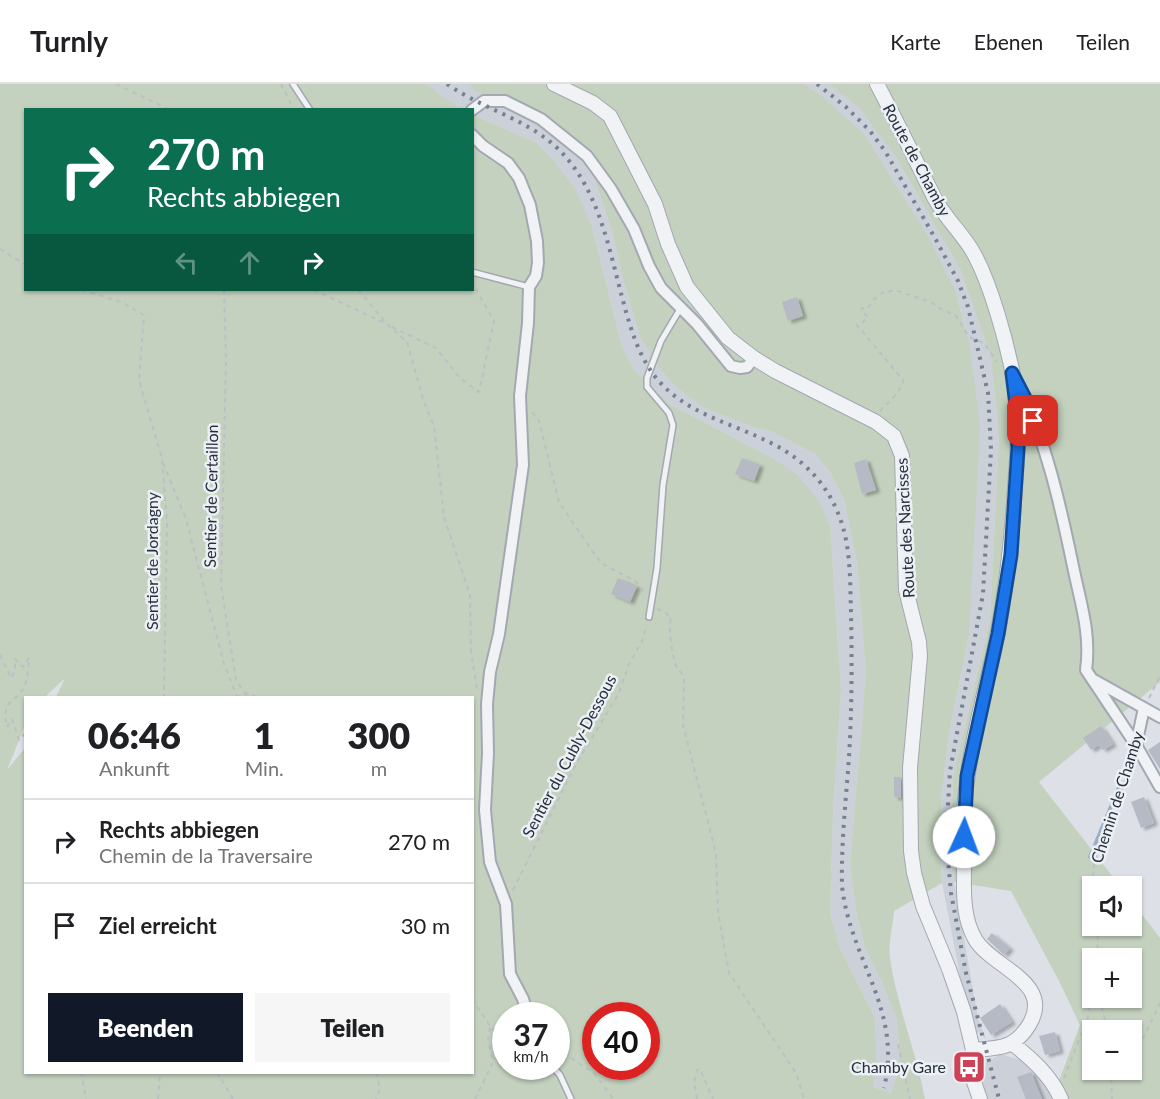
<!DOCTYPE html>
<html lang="de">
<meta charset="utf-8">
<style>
body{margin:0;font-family:Lato,sans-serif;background:#f6f6f6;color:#202124;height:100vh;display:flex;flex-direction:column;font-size:22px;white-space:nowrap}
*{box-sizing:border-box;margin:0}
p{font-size:20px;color:#757577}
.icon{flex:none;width:33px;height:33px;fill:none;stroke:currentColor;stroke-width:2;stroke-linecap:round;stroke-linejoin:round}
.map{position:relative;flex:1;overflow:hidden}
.drawer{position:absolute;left:24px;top:612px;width:450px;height:378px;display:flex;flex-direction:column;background:#fff;border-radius:0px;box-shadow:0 2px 4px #0004}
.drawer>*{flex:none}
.banner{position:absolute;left:24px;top:24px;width:450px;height:183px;border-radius:0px;box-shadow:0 2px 4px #0004;background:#0b6e4f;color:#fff;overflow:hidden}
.buttons{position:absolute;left:1082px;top:792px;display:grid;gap:12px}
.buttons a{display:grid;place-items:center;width:60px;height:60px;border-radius:0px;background:#fff;box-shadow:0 2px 4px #0004;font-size:30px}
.speed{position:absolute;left:492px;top:918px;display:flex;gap:12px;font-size:30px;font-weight:700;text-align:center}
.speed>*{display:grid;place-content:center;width:78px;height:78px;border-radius:50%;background:#fff;box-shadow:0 2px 4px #0004;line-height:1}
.speed small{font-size:15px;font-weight:400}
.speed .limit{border:9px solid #d22;background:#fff;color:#111}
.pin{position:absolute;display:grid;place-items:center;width:51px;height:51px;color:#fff;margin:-26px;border-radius:12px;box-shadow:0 3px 9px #0006}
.me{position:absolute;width:66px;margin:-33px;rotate:2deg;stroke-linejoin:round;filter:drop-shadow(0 0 4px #0008)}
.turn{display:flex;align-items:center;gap:21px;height:126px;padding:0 24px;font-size:27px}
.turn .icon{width:78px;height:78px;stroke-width:2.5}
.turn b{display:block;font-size:42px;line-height:51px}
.lanes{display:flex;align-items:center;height:57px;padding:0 24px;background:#0003;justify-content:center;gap:30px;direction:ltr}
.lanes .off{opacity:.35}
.eta{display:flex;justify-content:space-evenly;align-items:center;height:102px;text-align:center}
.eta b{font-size:36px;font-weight:800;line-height:42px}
.primary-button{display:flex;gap:12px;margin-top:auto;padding:12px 24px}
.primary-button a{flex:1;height:69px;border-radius:0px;background:#111827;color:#fff;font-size:24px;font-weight:800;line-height:69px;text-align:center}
.primary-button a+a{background:#f6f6f6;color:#202124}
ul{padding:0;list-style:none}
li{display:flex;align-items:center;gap:18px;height:84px;padding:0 24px;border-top:2px solid #e0e0e0}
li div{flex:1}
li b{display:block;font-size:22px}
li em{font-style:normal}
header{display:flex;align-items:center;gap:36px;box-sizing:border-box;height:84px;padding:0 30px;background:#fff;border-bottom:2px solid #e0e0e0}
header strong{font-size:28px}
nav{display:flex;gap:33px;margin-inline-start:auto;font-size:21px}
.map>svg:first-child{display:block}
</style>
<header>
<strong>Turnly</strong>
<nav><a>Karte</a><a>Ebenen</a><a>Teilen</a></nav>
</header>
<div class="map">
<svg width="1160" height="1015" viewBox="0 0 1160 1015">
<defs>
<filter id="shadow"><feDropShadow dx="4" dy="2.5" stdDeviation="1.5" flood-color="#0004"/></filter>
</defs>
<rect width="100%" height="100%" fill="#dde1e7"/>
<path fill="#cbd0d9" d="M426,0H469L476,8L538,37L577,67L591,84L612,147L622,191L640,253L660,285L672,299L700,322L753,343L771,347L815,370L830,388L844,415L857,479L866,589L850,779L856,827L865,863L883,901L897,936L899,967L898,988L891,1009L873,1003L877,984L875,934L840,864L830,829L833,730L841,605L830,441L765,370L671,321L634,286L622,263L592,143L535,58L473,31L472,26L460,25L454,23Z
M804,0H829L860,25L874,40L896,73L960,185L991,273L999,350L990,536L953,692L951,752L954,798L971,894L978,934L986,955L974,945L967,927L942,799L940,751L942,707L949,649L969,551V258L956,209L818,9Z
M1001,970L1027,978L1054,1010L1055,1015H987L980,985L985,979Z"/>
<path fill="#c3d1be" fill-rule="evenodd" d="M0,0H426L460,25L26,26V206H472L473,31L535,58L555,78L575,105L592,143L622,263L634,286L671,321L765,370L798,391L818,416L830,441L841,605L833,730L830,829L840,864L875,934L877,984L873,1003L891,1009L898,988L899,967L897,936L883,901L865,863L856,827L850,779L866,589L857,479L844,415L830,388L815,370L771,347L753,343L700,322L672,299L660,285L640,253L622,191L612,147L591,84L577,67L538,37L476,8L469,0H804L818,9L864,50L930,156L956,209L969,258L980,341L969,551L949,649L942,707L940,751L942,799L894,827C893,841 888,859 890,874C897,922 916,967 925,1015H0ZM65,594L56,613L472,614V988H26L25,664L7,686L26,639V614L45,613ZM506,932H556V982H506ZM596,932H646V982H596Z
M829,0H1160V598L1039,698L1120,802H1092V842H1131V816L1160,854V1015H1055L1054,1010L1080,941L1059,897L1011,807L954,798L951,752L953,692L990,536L999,350L991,273L960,185L896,73L860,25ZM1092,874H1131V914H1092ZM1092,946H1131V986H1092Z"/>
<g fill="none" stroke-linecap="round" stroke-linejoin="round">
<path stroke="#98afc7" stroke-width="4" d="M1090,773L1120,701"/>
</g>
<path fill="#b5bac4" filter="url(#shadow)" d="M797,213L803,232L788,237L782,218Z
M742,374L760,381L754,397L735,390Z
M866,375L876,406L862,410L854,379Z
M618,494L637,502L630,518L611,510Z
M1101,642L1113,660L1103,666L1099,661L1091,666L1083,654Z
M1160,658V685L1148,666Z
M894,693H901V714L894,713Z
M1144,713L1154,739L1141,744L1131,718Z
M992,849L1010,864L1004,871L987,855Z
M1000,920L1012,938L991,951L980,934Z
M1055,948L1060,967L1045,971L1039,952Z
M1031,988L1042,1015H1026L1017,993Z"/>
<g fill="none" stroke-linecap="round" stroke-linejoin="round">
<defs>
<path id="service" d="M293,0L310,26
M472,188L529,203
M649,533L657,484L663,401L673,341L669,329L647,303V294L661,257L680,225
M552,982L560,991L571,1015"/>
<path id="minor" d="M472,26L484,17H505L541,35L587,72L611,105L634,145L649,182L661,204L697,240L731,282L740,284L747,283L754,274
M472,51L483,62L508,79L519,94L530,121L537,157L538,179L536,192L529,203L528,239L520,312L523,381L499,550L490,588L487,620L488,669L485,726L490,778L506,820L510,890L523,915L528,932
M1017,298C1046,355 1061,424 1074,487C1081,520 1091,551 1086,586L1136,661L1160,703
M1094,596L1160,633
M1136,661L1144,624"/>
<path id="tertiary" d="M554,0L593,19L610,32L655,120L668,160L687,203L728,254L754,274L775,287L876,338L894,352L902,372L906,506L919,558L920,572L910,684L911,767L914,789L923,822L949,885L964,928L973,966L974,998L980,1015
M877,0C897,38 916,77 935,115C946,135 962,149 973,168C991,200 1007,259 1014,296C1020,332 1018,368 1015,403C1012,452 1007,500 998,548C989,595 974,642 968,690C963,720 963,751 964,781C964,807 962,832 975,855C992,884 1055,898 1029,941C1014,965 999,964 973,966
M1013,960C1032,975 1051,992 1061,1015"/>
</defs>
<use href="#service" stroke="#a3a8b1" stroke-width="8"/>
<use href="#minor" stroke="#a3a8b1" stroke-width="14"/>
<use href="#tertiary" stroke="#a3a8b1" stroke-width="16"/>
<path stroke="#bcbfc5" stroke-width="2" stroke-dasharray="4.5 4.5" stroke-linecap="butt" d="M116,0L170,26
M281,0L294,26
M0,165L26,181
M82,206L121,218L144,231L139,296L162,375L167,439L164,614
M224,206L226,275L221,502L236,596L248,614
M314,206L387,240
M358,206L388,241L407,258L424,318L434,342L444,433L470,511L471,567L477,606
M392,243L436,264L460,294L479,308L494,237L472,198
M880,327L894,313L903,300V296L857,241L863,238L868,233L861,227L862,224H868L872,217L882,209L895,206L931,218L939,224L956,232L969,253L984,259L997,278
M532,328L539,337L559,418L595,471L603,480L635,497L646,509
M163,379L186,435L224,580L237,613
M657,525L665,528L671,534C668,544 672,574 677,584C677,585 683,591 684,592L683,641L716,769L718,828L729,889L796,989L804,1015
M0,571L11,594L15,586V575L23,583L29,574C28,583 28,595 24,603C18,617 0,616 7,643L12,635L19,656L26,648
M236,614L246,609L258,614
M1149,614L1160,592
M1093,802C1091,773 1104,754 1114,727C1121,710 1126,692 1132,674
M513,806L575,682L619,609L629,580L643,555L646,541
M1096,874L1098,859L1097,842
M1099,914L1108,946
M472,915L497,952L506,959
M898,960L910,1015
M1139,963L1160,919
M556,964L595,990L613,1015
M1111,986L1112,1015
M81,988L86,1015
M217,988L233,1015
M376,988L380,1005L376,1015
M1064,994L1088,933L1092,906
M158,1015L160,988
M475,1015L493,978L488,956L490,942
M697,1015L694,998L697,986L700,985L713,1015"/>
<use href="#service" stroke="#f0f2f5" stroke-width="5"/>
<use href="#minor" stroke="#f0f2f5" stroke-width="10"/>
<use href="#tertiary" stroke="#f0f2f5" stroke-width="14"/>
<path stroke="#778090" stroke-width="4" stroke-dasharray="3 6" stroke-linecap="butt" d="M447,0C481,24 524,34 555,62C597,100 608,160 622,213C629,239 636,265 651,287C688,341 760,340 805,382C823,398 835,418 842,440C851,469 850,500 851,529C852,577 852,625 849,673C846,716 841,759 842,802C850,876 903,926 884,1004
M817,0L846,23L870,47L885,67L935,154L958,197L968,223L988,309L991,366L983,510L950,687L946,754L951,809L966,889L999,1015"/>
</g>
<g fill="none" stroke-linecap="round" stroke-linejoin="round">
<defs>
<path id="route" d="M964,753L967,692L998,550L1011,471L1018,364L1016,321L1012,289L1026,316L1033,337"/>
</defs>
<use href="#route" stroke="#114b97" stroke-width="15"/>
<use href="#route" stroke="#1a73e8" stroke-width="10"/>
</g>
<defs>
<symbol id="bus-square" viewBox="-11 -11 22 22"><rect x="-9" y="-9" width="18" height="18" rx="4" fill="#cc4256" stroke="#ecf0f5"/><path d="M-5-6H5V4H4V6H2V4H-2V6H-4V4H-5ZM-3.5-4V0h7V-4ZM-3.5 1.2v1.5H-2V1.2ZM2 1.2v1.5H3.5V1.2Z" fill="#fff"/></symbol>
</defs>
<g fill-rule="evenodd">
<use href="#bus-square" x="950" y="964" width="38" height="38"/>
</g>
<g text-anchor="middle" stroke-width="5" stroke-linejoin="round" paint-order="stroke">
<g font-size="16" fill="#272f3d" stroke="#ecf0f5">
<text transform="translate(917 76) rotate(62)" y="6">Route de Chamby</text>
<text transform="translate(211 412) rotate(-89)" y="6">Sentier de Certaillon</text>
<text transform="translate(905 444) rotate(-93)" y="6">Route des Narcisses</text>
<text transform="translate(152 477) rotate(-90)" y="6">Sentier de Jordagny</text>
<text transform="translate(569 672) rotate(-62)" y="6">Sentier du Cubly-Dessous</text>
<text transform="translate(1117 713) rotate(-72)" y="6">Chemin de Chamby</text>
</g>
<g font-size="16" fill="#272f3d" stroke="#ecf0f5" text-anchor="end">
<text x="946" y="989">Chamby Gare</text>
</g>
</g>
</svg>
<div class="buttons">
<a><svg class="icon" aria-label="sound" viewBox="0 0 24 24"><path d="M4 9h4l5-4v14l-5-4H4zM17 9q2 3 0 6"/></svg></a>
<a>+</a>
<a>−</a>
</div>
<div class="speed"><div>37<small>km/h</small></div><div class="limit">40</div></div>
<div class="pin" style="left:1033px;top:337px;background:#d93025"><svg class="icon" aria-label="arrive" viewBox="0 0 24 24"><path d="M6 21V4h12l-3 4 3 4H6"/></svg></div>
<svg class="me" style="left:964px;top:753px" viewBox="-20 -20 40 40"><circle r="19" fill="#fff"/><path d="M0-13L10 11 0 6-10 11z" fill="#1a73e8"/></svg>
<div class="banner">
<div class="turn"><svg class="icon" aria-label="right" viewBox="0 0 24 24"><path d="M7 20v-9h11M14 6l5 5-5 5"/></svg><div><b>270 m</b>Rechts abbiegen</div></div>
<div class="lanes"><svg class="icon off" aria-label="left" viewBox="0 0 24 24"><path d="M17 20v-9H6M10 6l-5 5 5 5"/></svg><svg class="icon off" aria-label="ahead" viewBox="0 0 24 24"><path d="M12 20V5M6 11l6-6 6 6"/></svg><svg class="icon" aria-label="right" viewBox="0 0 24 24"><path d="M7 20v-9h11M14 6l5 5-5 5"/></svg></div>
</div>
<section class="drawer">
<div class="eta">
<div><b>06:46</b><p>Ankunft</p></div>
<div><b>1</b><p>Min.</p></div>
<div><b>300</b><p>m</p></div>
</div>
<ul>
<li><svg class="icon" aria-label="right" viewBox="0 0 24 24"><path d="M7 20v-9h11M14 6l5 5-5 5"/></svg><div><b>Rechts abbiegen</b><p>Chemin de la Traversaire</p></div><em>270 m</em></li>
<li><svg class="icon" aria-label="arrive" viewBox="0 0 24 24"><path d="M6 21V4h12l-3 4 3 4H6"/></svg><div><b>Ziel erreicht</b></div><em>30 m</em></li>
</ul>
<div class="primary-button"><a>Beenden</a><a>Teilen</a></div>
</section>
</div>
